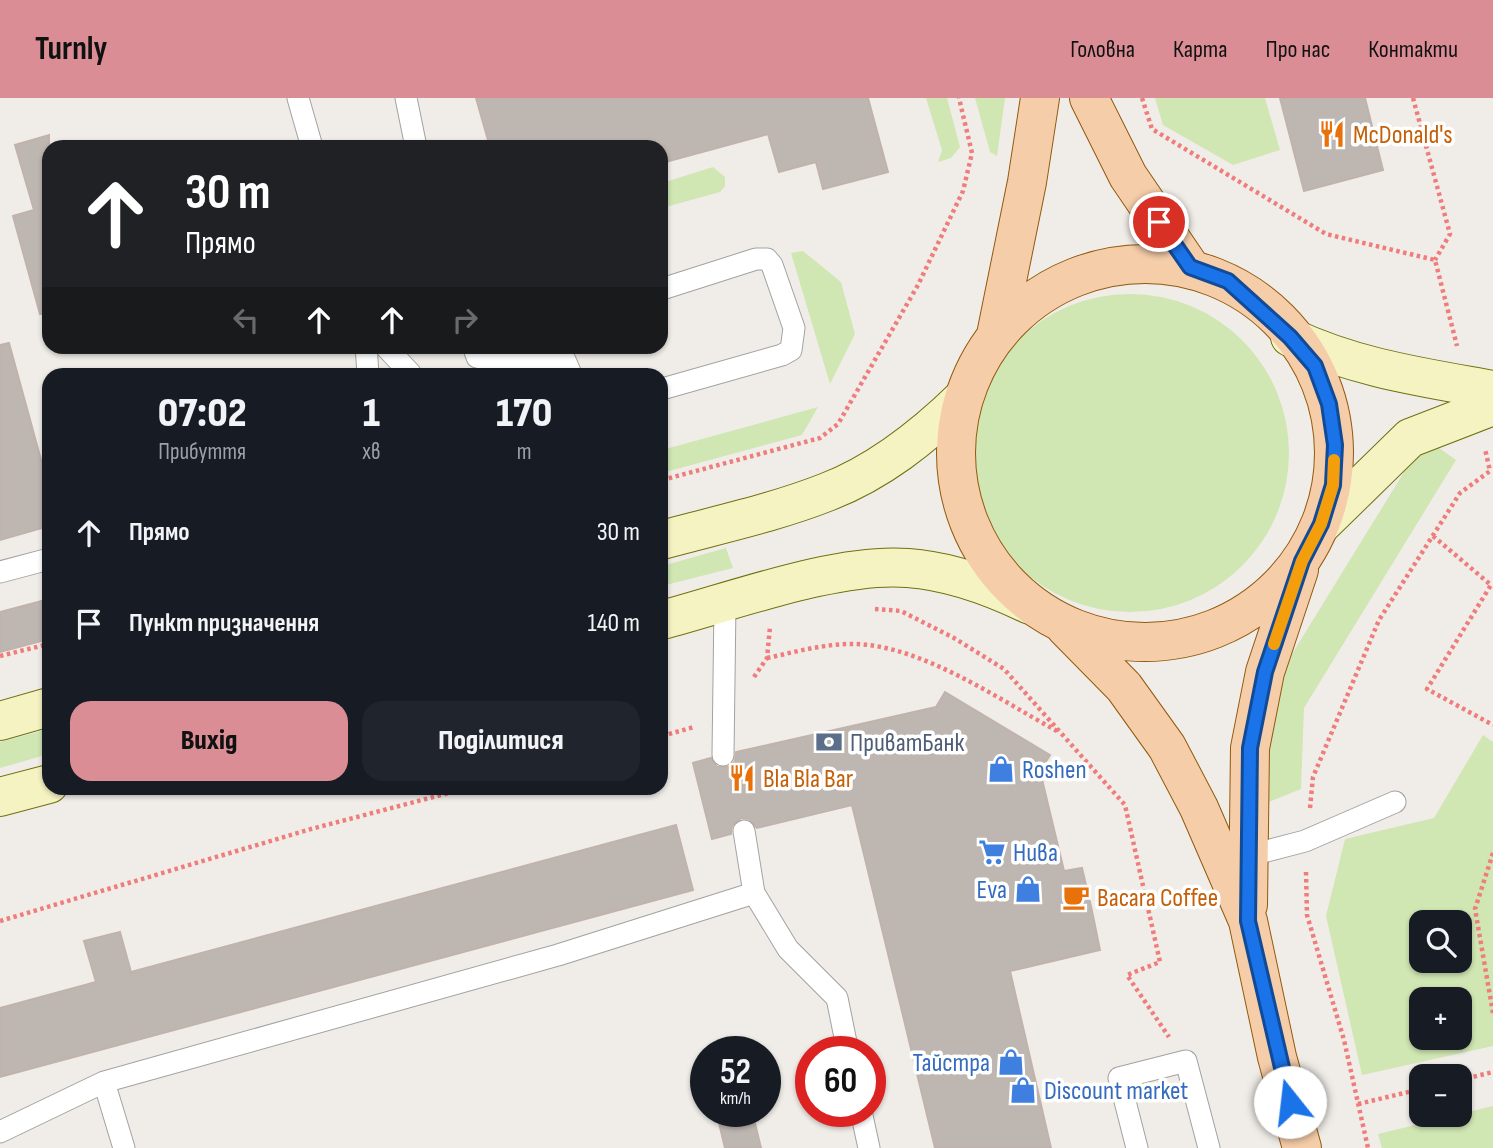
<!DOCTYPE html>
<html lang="uk">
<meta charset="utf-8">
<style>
body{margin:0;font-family:"Sofia Sans Condensed",sans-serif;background:#20242c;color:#f1f3f6;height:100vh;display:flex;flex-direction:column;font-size:26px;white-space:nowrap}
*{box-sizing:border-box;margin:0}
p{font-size:23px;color:#9ea1a6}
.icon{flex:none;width:38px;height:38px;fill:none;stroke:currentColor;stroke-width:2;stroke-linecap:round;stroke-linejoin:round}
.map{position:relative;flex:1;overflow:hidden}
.drawer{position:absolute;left:42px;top:270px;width:626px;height:427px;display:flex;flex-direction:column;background:#171b24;border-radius:21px;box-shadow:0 2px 5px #0004}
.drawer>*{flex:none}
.banner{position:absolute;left:42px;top:42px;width:626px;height:214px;border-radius:21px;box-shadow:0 2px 5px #0004;background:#202124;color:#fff;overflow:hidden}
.tools{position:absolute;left:1409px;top:812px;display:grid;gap:14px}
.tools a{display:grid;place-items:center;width:63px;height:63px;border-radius:14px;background:#171b24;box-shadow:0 2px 5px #0004;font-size:35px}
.speed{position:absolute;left:690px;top:938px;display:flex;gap:14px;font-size:35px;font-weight:700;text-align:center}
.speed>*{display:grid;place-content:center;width:91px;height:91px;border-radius:50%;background:#171b24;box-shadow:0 2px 5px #0004;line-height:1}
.speed small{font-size:18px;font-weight:400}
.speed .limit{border:10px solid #d22;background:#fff;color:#111}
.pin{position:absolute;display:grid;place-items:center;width:60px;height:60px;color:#fff;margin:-30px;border:4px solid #fff;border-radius:50%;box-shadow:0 2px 7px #0007}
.me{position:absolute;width:77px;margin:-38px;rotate:344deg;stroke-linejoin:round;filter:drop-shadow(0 0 5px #0008)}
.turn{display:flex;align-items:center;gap:24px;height:147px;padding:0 28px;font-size:32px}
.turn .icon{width:91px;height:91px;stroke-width:2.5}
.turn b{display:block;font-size:49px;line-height:60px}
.lanes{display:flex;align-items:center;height:66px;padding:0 28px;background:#0003;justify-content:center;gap:35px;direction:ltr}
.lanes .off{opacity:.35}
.eta{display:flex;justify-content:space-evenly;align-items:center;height:119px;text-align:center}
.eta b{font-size:42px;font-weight:800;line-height:49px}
.button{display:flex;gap:14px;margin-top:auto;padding:14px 28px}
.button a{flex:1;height:80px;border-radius:21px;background:#db8d96;color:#111;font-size:28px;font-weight:800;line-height:80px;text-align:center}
.button a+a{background:#20242c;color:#f1f3f6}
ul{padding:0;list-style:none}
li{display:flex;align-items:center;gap:21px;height:91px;padding:0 28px}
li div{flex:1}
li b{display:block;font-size:26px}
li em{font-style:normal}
header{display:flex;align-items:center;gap:42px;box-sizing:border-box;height:98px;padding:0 35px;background:#db8d96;color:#111}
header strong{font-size:33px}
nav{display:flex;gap:38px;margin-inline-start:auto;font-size:24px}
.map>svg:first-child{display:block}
</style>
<header>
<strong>Turnly</strong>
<nav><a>Головна</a><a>Карта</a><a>Про нас</a><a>Контакти</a></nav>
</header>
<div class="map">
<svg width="1493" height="1050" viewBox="0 0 1493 1050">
<rect width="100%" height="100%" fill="#f0ede8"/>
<path fill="#d0e6b3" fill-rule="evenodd" d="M926,0H947L960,49L951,60L938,64L942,52Z
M975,0H1005L997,58L990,54Z
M1155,0H1265L1280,52L1233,67L1163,27Z
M713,69L725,79V88L720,94L662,110V85Z
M803,153L841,184L855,236L830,286L791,155Z
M971 355a159 159 0 1 1 318 0a159 159 0 1 1-318 0Z
M818,309L802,337L662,375V352Z
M1425,340L1456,362L1304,610L1301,691L1269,704L1268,595Z
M726,450L733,470L662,488V468Z
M49,631V656L0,670V644Z
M1483,637L1493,644V948L1362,977L1326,818L1345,741L1434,720ZM1421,824H1460V863H1421ZM1421,901H1460V940H1421Z
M1493,1008V1050H1382L1378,1036Z"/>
<path fill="#beb6b1" stroke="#c1b3ac" stroke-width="2" d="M476,0H868L888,74L823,91L816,64L779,74L768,36L662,65V49H490Z
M1280,0H1365L1383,72L1304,93Z
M49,37V214L40,216L13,118L34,112L15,47Z
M9,245L49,391V428L0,442V247Z
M49,501V541L0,554V514Z
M945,594L1050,657L1040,673L1064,773L1082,770L1092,813L1100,852L1010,873L1051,1050H935L852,707L757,730L749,721L741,720L732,728L731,736L712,741L693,665L711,660L717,669H729L735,663L736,654L936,609Z
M676,727L693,792L0,979V910L96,884L84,843L120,834L131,874Z
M752,1013L761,1050H725L718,1021Z"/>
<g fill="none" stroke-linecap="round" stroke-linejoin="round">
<defs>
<path id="lane" d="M298,0L312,49
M406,0L416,49
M662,191L756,161H767L772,167L794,230L791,252L782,257L662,291
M366,248L368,276
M385,248L411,276
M473,248L477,259L497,264L565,262L571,276
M0,474L49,461
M723,657L725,505
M744,733L754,795
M1248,758L1305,743L1395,704
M104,984L124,1050
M861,1013L869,1050
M0,1034L104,984L558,857L754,795L788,851L837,900L848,954
M1137,1050L1119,980L1186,963L1209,1050"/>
<path id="secondary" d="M1290,239C1356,270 1421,279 1493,292
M1321,427L1410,340L1493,308
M662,442C716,427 774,415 827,394C879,374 923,339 963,300
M662,522C731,504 837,464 908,470C950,473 993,489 1030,507
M0,623L49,609
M0,699L49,686"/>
<path id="primary" d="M1089,0L1128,78L1190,169
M956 355a189 189 0 1 1 378 0a189 189 0 1 1-378 0Z
M996,237L1027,84L1040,0
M1065,529L1124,589L1167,649L1199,710L1248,823L1277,959L1302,1050
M1248,807L1250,650L1265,574L1299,472"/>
</defs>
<use href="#lane" stroke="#a2a2a2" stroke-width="23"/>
<use href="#secondary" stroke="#6f710f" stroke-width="40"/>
<use href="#primary" stroke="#91590d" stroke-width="40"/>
<path stroke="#ef7d7b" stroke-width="4.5" stroke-dasharray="3.5 3.5" stroke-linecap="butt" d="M1142,0L1152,31L1326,136L1435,162L1457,248
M1413,0L1450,136L1435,162
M662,382L820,340L838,326L918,187L963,93L972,55L959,0
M1433,438L1491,487L1427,591L1493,627
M875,511L901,513L954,540L1004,571L1125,707L1160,864L1127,877L1169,939
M0,558L49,546
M767,560C795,554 823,546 852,546C920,546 998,601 1057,633
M754,579L767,560L770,529
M662,638L694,629
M1310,710L1313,679L1379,522L1460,395L1490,373L1485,351
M1493,755L1475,811L1493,915
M1306,774L1307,817L1344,942L1368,1050
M0,823L311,731L468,690
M1460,982L1493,974
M1358,1006L1421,991"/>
<use href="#lane" stroke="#fff" stroke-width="21"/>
<use href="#secondary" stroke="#f5f3c2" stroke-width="38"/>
<use href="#primary" stroke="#f5cda9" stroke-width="38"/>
</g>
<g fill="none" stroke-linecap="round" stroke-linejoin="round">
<defs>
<path id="route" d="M1159,124L1190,169L1228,183L1290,239L1315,268L1329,306L1335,347L1333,387L1321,426L1302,463L1265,574L1250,650L1248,823L1290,1004"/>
</defs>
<use href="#route" stroke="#114b97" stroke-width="18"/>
<use href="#route" stroke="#1a73e8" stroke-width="12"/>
<path stroke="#f59e0b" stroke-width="12" d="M1274,546L1302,463L1321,426L1333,387L1334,362"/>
</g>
<defs>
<symbol id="restaurant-bare" viewBox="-9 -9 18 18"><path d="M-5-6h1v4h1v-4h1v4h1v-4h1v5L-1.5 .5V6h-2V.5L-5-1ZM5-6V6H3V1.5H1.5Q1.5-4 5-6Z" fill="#e8710a" stroke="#fff" stroke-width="2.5" paint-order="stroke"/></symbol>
<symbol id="bank-bare" viewBox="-9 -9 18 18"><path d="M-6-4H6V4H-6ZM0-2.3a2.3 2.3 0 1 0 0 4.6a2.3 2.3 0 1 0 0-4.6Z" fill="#5c6f8a" stroke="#fff" stroke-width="2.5" paint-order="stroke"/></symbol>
<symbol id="shop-bare" viewBox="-9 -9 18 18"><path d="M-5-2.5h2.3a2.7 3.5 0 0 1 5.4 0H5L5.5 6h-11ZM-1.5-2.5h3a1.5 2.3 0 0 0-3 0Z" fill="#3f7fe0" stroke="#fff" stroke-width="2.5" paint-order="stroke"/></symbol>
<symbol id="supermarket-bare" viewBox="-9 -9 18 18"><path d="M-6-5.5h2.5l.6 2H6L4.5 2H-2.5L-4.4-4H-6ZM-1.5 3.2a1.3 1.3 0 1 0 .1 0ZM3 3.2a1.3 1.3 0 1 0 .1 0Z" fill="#3f7fe0" stroke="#fff" stroke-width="2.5" paint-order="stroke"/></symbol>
<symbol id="cafe-bare" viewBox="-9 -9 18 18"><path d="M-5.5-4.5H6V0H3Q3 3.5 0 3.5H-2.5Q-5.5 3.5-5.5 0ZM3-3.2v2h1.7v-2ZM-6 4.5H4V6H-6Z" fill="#e8710a" stroke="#fff" stroke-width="2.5" paint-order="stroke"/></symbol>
</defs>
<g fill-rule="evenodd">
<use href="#restaurant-bare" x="1313" y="17" width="38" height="38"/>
<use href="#bank-bare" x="810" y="625" width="38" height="38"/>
<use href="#shop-bare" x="982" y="652" width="38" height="38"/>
<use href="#restaurant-bare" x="723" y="661" width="38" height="38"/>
<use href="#supermarket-bare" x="973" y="735" width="38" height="38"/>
<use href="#shop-bare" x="1009" y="772" width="38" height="38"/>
<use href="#cafe-bare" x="1057" y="780" width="38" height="38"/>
<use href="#shop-bare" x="992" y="945" width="38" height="38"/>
<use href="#shop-bare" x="1004" y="973" width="38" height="38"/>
</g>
<g text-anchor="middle" stroke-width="7" stroke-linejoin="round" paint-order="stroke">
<g font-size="26" fill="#c56008" stroke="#fff" text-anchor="start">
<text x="1353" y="45">McDonald's</text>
<text x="763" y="689">Bla Bla Bar</text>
<text x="1097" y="808">Bacara Coffee</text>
</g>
<g font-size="26" fill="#4e5e75" stroke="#fff" text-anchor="start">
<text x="850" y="653">ПриватБанк</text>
</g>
<g font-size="26" fill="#366cbe" stroke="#fff" text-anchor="start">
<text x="1022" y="680">Roshen</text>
<text x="1013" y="763">Нива</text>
<text x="1007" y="800" text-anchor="end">Eva</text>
<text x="990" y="973" text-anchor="end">Тайстра</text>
<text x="1044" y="1001">Discount market</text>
</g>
</g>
</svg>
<div class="tools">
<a><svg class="icon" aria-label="search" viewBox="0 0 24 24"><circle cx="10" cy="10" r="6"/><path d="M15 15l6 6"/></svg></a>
<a>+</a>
<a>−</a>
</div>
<div class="speed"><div>52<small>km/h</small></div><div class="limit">60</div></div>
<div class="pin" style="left:1159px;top:124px;background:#d93025"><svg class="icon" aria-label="arrive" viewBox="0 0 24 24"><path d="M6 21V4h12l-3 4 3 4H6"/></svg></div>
<svg class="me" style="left:1290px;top:1004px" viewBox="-20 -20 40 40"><circle r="19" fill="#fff"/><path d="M0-13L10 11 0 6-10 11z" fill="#1a73e8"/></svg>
<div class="banner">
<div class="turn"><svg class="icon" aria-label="ahead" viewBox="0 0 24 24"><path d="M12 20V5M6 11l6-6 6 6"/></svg><div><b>30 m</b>Прямо</div></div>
<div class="lanes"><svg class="icon off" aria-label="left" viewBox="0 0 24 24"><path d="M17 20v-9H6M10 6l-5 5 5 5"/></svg><svg class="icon" aria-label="ahead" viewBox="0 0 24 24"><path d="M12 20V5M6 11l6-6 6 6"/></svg><svg class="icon" aria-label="ahead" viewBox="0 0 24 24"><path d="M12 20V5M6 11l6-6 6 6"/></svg><svg class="icon off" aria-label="right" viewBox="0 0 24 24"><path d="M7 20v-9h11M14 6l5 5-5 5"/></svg></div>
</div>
<section class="drawer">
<div class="eta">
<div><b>07:02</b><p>Прибуття</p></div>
<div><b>1</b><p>хв</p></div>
<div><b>170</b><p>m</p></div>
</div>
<ul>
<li><svg class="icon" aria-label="ahead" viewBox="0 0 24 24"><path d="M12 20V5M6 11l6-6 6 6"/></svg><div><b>Прямо</b></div><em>30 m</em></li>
<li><svg class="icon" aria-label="arrive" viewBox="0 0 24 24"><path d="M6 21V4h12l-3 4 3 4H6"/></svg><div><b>Пункт призначення</b></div><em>140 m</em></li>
</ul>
<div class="button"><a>Вихід</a><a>Поділитися</a></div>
</section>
</div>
